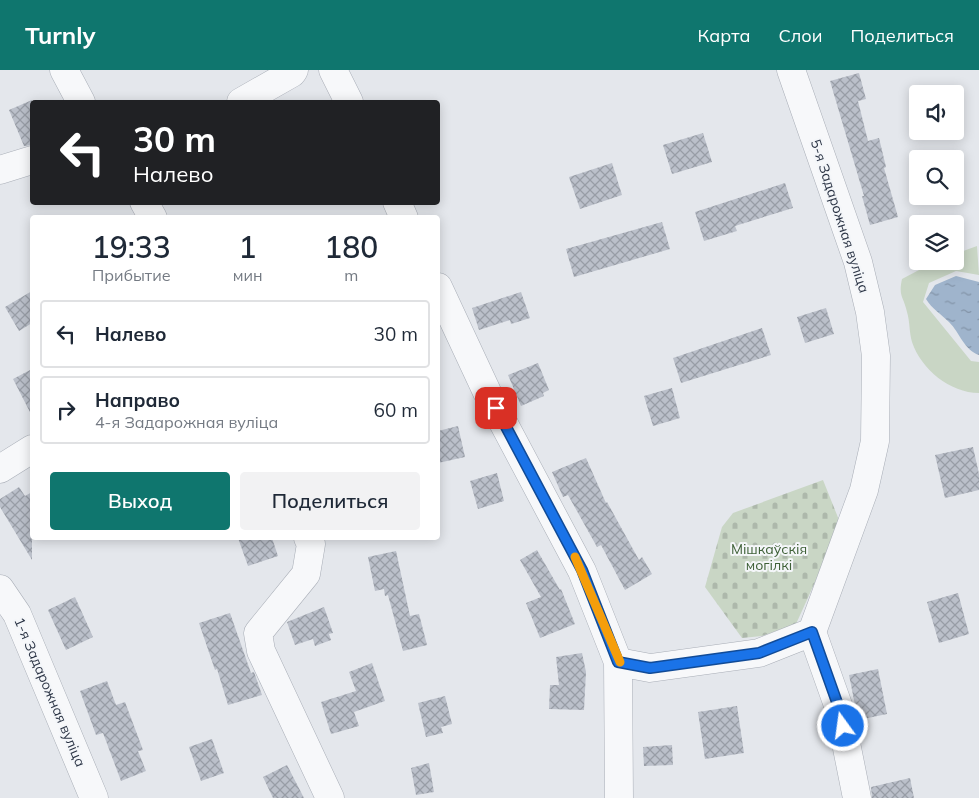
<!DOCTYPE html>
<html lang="ru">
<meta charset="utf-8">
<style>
body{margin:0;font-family:Mulish,sans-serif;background:#f2f2f3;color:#1f2937;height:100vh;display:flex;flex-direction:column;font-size:19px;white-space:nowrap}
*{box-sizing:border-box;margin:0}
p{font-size:16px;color:#747a83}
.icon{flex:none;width:28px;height:28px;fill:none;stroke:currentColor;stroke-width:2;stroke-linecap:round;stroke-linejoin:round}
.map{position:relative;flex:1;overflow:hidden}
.drawer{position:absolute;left:30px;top:145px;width:410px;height:325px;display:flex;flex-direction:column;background:#fff;border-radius:5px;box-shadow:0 2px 12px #0003}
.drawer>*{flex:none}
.top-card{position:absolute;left:30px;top:30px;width:410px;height:105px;border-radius:5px;box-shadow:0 2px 12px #0003;background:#202124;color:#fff;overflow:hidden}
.buttons{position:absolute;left:909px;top:15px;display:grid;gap:10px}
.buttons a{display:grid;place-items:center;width:55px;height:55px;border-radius:5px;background:#fff;box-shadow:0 2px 12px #0003;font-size:25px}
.pin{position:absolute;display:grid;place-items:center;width:42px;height:42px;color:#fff;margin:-21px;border-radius:10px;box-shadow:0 2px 8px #0006}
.me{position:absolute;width:55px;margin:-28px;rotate:346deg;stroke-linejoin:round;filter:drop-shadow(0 0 4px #0008)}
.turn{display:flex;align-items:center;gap:18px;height:105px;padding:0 20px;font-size:22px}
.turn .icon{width:65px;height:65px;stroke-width:2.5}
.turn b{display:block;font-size:35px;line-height:42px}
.eta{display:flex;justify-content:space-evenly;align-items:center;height:85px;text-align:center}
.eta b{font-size:30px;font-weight:600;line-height:35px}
.button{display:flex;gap:10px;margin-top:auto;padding:10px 20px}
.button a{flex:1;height:58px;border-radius:5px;background:#0f766e;color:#fff;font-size:20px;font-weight:600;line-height:58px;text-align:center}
.button a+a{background:#f2f2f3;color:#1f2937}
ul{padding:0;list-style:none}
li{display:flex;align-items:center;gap:15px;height:68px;margin:0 10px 8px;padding:0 10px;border:2px solid #e0e1e3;border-radius:5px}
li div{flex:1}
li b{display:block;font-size:19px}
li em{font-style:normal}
header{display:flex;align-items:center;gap:30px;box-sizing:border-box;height:70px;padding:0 25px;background:#0f766e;color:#fff}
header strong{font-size:24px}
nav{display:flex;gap:28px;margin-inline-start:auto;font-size:18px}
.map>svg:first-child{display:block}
</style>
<header>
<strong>Turnly</strong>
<nav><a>Карта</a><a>Слои</a><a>Поделиться</a></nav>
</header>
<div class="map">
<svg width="979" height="728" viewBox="0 0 979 728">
<defs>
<pattern id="cemetery-stones" width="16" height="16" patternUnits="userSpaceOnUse" patternTransform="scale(1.25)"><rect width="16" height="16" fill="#c9d6c5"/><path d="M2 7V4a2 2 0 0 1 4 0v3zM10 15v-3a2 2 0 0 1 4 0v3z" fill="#adb8ab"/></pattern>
<pattern id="water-ripples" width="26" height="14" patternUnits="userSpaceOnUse" patternTransform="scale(1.25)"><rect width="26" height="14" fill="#9fb4cc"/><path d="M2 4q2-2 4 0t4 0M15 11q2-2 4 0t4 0" fill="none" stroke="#8293a7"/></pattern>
<pattern id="building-cross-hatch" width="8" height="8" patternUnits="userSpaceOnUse" patternTransform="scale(1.25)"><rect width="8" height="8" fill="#bbc0ca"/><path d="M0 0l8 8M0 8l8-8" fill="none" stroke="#989da6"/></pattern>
</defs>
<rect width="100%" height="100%" fill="#e4e7ec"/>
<path fill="#c9d6c5" d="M977,176L979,205L956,201L929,213L923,232L971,291L979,292V323C950,323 921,299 912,272C909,262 910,252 907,242C904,227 898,227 902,209L936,191H955V184Z"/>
<path fill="url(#cemetery-stones)" d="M823,410L841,455L796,554L762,566L742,568L705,517L722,457L733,443Z"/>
<path fill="url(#water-ripples)" d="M956,206L979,212V285C964,280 960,263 949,252C941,244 932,239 926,229L935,215Z"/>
<path fill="url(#building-cross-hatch)" d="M859,3L866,29L858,31L868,71L879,68L886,97L884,98L898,147L870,155L862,126H864L830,11Z
M32,30V75L24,76L9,40Z
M703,63L712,92L672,104L663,75Z
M612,93L622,125L580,139L569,107Z
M785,113L793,138L735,156L737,161L704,171L695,142Z
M662,152L670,179L574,207L566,179Z
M32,221V253L19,261L5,237Z
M521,222L530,248L511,254L510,250L479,260L472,238Z
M826,238L834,264L805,273L797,247Z
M762,258L771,285L681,313L673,288Z
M538,293L549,320L543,323L544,326L521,336L508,305Z
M32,299V346L13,309Z
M672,318L680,348L653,356L644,326Z
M458,356L465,387L438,393V361Z
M973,377L979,404V420L945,428L935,385Z
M586,388L606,433L607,432L639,490L642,487L652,504L625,520L601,475L597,477L568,425L563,427L552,402Z
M497,403L504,431L478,439L470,411Z
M19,417L25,426L32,422V490L0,437V429Z
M238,468H272L278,486L248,496Z
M537,480L560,520L561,519L575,554L540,568L526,533L541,527L520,490Z
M396,481L410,546L419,544L427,575L403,581L388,525L385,526L384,519L375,521L368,487Z
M958,523L969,564L939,573L927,532Z
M75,527L93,567L66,580L48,540Z
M324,537L333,563L329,564L331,570L315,576L313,569L295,575L287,552Z
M230,543L251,603L254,602L262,625L228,635L217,599L215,600L199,553Z
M582,583L586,602L584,640L549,639L550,615H559L556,587Z
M372,593L385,631L354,642L359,656L331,664L321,632L356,621L349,602Z
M878,599L887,644L858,650L849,605Z
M107,611L116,635L125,632L143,680L138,681L146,701L121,711L103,663L96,665L80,621Z
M445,626L452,654L441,657L443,663L426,667L418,633Z
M737,636L744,683L705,689L698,642Z
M212,669L224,703L201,711L189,677Z
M672,675L673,695L644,696L643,677Z
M429,693L434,722L416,725L411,698Z
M287,695L304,728H273L263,707Z
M910,708L914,728H872L871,717Z"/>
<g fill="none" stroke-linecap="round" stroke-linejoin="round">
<defs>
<path id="minor" d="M64,0L81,32
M333,0L349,32
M791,0L858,192L870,242L876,286L875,371L864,420L812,562L839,638L857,728
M241,32L292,3L294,0
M0,100L32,90
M144,132L153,148
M397,132L404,148
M438,217L487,322L582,501L618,592L619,728
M0,399L32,379
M308,468L311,474L306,504L258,563L261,581L330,728
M0,519L17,544L94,728
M618,592L650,598L759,583L812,562"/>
</defs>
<use href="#minor" stroke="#a9aeb7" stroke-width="29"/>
<use href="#minor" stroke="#f7f8fa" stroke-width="28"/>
</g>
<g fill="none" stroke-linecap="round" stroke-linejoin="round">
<defs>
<path id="route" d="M496,338L582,500L618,592L650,598L759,583L812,562L839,638L843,656"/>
</defs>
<use href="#route" stroke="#114b97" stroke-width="12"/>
<use href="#route" stroke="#1a73e8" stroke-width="9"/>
<path stroke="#f59e0b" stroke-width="9" d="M575,487L620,592"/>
</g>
<g text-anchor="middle" stroke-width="4" stroke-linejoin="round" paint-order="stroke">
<g font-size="14" fill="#2b3445" stroke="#f4f6f9">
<text transform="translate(840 146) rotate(72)" y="5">5-я Задарожная вуліца</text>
<text transform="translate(50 622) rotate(67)" y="5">1-я Задарожная вуліца</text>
</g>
<g font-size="14" fill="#3f6138" stroke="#f4f6f9">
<text x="769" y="484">Мішкаўскія<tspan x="769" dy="16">могілкі</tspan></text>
</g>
</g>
</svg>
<div class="buttons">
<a><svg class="icon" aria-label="sound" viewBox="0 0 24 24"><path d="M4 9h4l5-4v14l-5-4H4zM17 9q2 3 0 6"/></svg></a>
<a><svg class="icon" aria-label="search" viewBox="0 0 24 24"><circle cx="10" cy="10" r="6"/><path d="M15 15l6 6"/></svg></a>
<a><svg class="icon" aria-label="layers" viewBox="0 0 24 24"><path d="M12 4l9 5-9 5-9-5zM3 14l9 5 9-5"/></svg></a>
</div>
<div class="pin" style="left:496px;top:338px;background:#d93025"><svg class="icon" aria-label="arrive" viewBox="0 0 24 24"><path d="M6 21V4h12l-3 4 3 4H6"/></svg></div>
<svg class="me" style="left:843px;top:656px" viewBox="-20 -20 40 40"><circle r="17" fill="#1a73e8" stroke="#fff" stroke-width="3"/><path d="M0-11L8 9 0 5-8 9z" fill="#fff"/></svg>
<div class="top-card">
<div class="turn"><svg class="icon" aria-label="left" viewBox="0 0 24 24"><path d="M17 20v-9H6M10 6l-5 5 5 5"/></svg><div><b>30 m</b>Налево</div></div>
</div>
<section class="drawer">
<div class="eta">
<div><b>19:33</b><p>Прибытие</p></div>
<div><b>1</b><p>мин</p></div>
<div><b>180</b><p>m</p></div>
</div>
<ul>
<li><svg class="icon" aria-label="left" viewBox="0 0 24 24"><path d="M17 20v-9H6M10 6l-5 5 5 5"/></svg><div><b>Налево</b></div><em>30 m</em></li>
<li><svg class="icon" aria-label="right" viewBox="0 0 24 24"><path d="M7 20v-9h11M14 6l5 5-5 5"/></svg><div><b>Направо</b><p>4-я Задарожная вуліца</p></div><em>60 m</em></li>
</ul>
<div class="button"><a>Выход</a><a>Поделиться</a></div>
</section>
</div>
